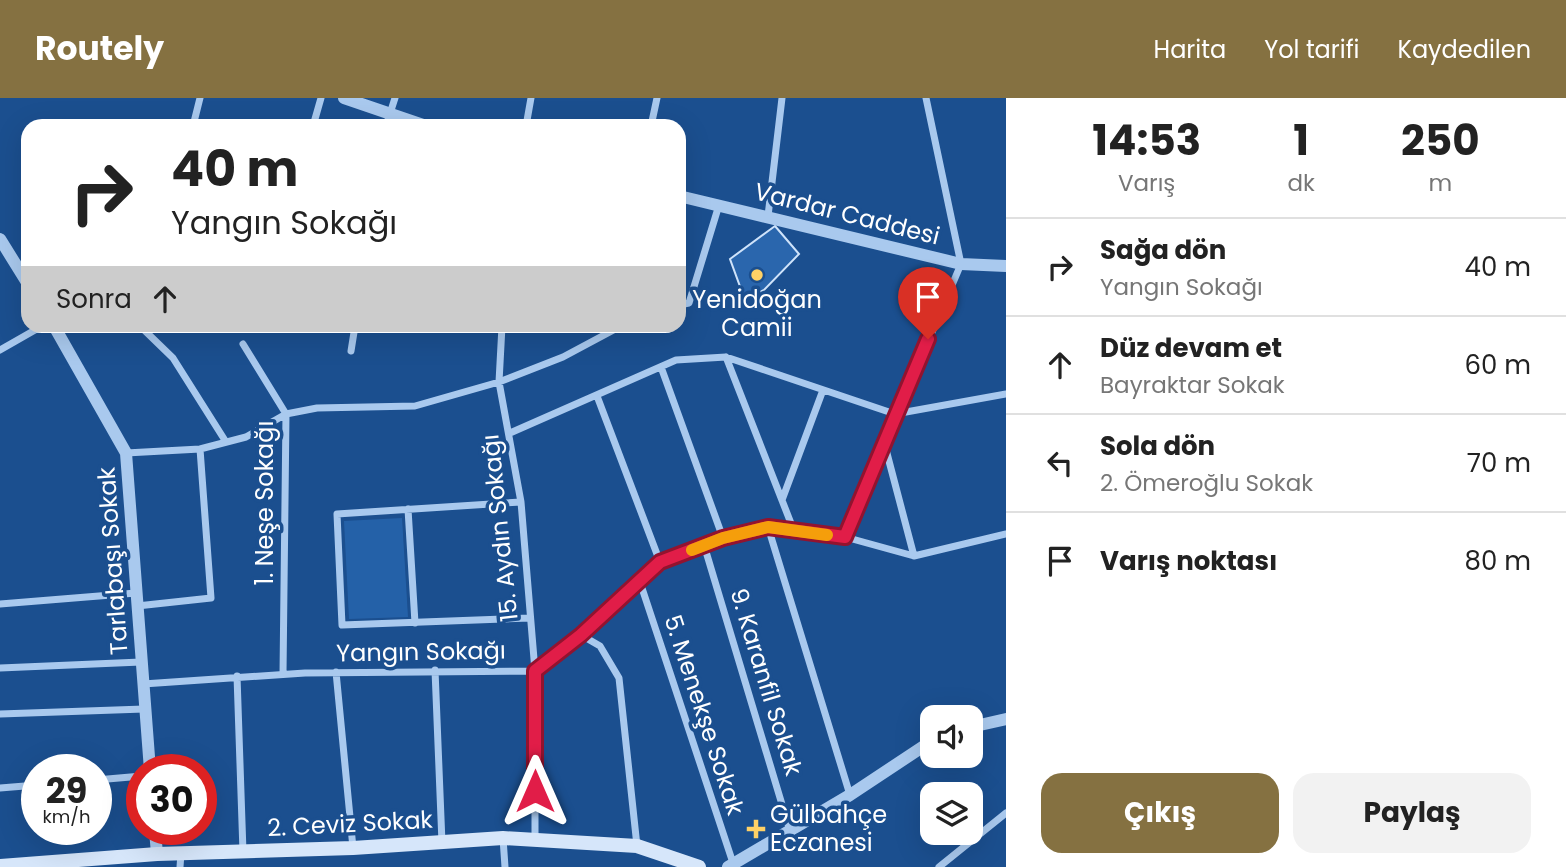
<!DOCTYPE html>
<html lang="tr">
<meta charset="utf-8">
<style>
body{margin:0;font-family:Poppins,sans-serif;background:#f2f2f2;color:#222;height:100vh;display:flex;flex-direction:column;font-size:26px;white-space:nowrap}
*{box-sizing:border-box;margin:0}
p{font-size:23px;color:#767676}
.icon{flex:none;width:38px;height:38px;fill:none;stroke:currentColor;stroke-width:2;stroke-linecap:round;stroke-linejoin:round}
.map{position:relative;flex:1;overflow:hidden}
.panel{display:flex;flex-direction:column;background:#fff;width:560px}
.panel>*{flex:none}
.top-card{position:absolute;left:21px;top:21px;width:665px;height:214px;border-radius:21px;box-shadow:0 7px 28px #0002;background:#fff;color:#222;overflow:hidden}
.tools{position:absolute;left:920px;top:607px;display:grid;gap:14px}
.tools a{display:grid;place-items:center;width:63px;height:63px;border-radius:14px;background:#fff;box-shadow:0 7px 28px #0002;font-size:35px}
.speed{position:absolute;left:21px;top:656px;display:flex;gap:14px;font-size:35px;font-weight:700;text-align:center}
.speed>*{display:grid;place-content:center;width:91px;height:91px;border-radius:50%;background:#fff;box-shadow:0 7px 28px #0002;line-height:1}
.speed small{font-size:18px;font-weight:400}
.speed .limit{border:10px solid #d22;background:#fff;color:#111}
.pin{position:absolute;display:grid;place-items:center;width:60px;height:60px;color:#fff;margin:-72px -30px;border-radius:50% 50% 50% 0;rotate:-45deg;box-shadow:0 0 7px #0007}
.pin .icon{rotate:45deg}
.me{position:absolute;width:77px;margin:-38px;rotate:0deg;stroke-linejoin:round;filter:drop-shadow(0 0 5px #0008)}
.turn{display:flex;align-items:center;gap:24px;height:147px;padding:0 35px;font-size:32px}
.turn .icon{width:91px;height:91px;stroke-width:2.5}
.turn b{display:block;font-size:49px;line-height:60px}
.then{display:flex;align-items:center;height:66px;padding:0 35px;background:#0003;gap:14px;font-size:26px}
.eta{display:flex;justify-content:space-evenly;align-items:center;height:119px;text-align:center}
.eta b{font-size:42px;font-weight:700;line-height:49px}
.action{display:flex;gap:14px;margin-top:auto;padding:14px 35px}
.action a{flex:1;height:80px;border-radius:21px;background:#857141;color:#fff;font-size:28px;font-weight:700;line-height:80px;text-align:center}
.action a+a{background:#f2f2f2;color:#222}
ul{padding:0;list-style:none}
li{display:flex;align-items:center;gap:21px;height:98px;padding:0 35px;border-top:2px solid #e0e0e0}
li div{flex:1}
li b{display:block;font-size:26px}
li em{font-style:normal}
header{display:flex;align-items:center;gap:42px;box-sizing:border-box;height:98px;padding:0 35px;background:#857141;color:#fff}
header strong{font-size:33px}
nav{display:flex;gap:38px;margin-inline-start:auto;font-size:24px}
main{display:flex;flex:1;min-height:0}
.map>svg:first-child{display:block}
</style>
<header>
<strong>Routely</strong>
<nav><a>Harita</a><a>Yol tarifi</a><a>Kaydedilen</a></nav>
</header>
<main>
<div class="map">
<svg width="1006" height="769" viewBox="0 0 1006 769">
<rect width="100%" height="100%" fill="#1b4f8f"/>
<path fill="#2461a8" d="M402,420L408,519L349,521L344,423Z"/>
<path fill="#2a66ad" stroke="#cfe3fa" stroke-width="2" d="M775,128L799,156L764,192L745,202L730,161Z"/>
<g fill="none" stroke-linecap="round" stroke-linejoin="round">
<path stroke="#a9c9ee" stroke-width="7" d="M193,28L200,0
M313,28L321,0
M386,28L395,0
M526,28L531,0
M651,28L657,0
M768,118L782,0
M679,207L689,205L719,107
M140,228L173,260L226,344
M502,228L499,284L521,404L535,573V741
M243,246L286,316L283,576
M0,252L42,228
M351,253L355,228
M726,259L794,433
M661,269L723,440
M597,298L660,464
M510,335L676,262L726,259L895,316L1006,296
M884,344L914,458
M126,355L200,351L246,339L286,316L317,310L415,308L499,284L563,259L621,228
M782,402L823,292
M521,404L337,416L342,527L530,520
M408,411L415,525
M768,429L850,697
M845,439L961,166L926,0
M704,447L790,733
M639,481L733,765
M0,506L136,495
M137,508L211,500L200,351
M581,537L600,548L619,580L637,748
M0,570L141,564
M435,572L442,745
M336,574L353,750
M237,578L243,754
M143,586L305,575L535,573L581,537L660,464L723,440L768,429L845,439L914,458L1006,436
M0,616L144,611
M96,682L142,678
M0,690L37,687
M503,740L505,769
M180,769L181,755
M939,769L1006,715"/>
<path stroke="#a9c9ee" stroke-width="12" d="M344,0L426,28
M679,98L961,166L1006,168
M0,141L28,186
M54,228L126,355L150,672
M971,629L1006,621
M155,732L157,756
M728,769L850,697L933,642"/>
<path stroke="#d6e6fa" stroke-width="14" d="M0,768L157,756L353,750L503,740L637,748L699,769"/>
</g>
<g fill="none" stroke-linecap="round" stroke-linejoin="round">
<defs>
<path id="route" d="M535,693V573L581,537L660,464L723,440L768,429L845,439L928,241"/>
</defs>
<use href="#route" stroke="#92132f" stroke-width="18"/>
<use href="#route" stroke="#e11d48" stroke-width="12"/>
<path stroke="#f59e0b" stroke-width="12" d="M692,452L723,440L768,429L827,437"/>
</g>
<g fill="#ffd166" stroke="#1b4f8f" stroke-width="2.5">
<circle cx="757" cy="177" r="7"/>
<path d="M752.5 720.5h7v7h7v7h-7v7h-7v-7h-7v-7h7z"/>
</g>
<g text-anchor="middle" stroke-width="7" stroke-linejoin="round" paint-order="stroke">
<g font-size="24" fill="#fff" stroke="#1b4f8f">
<text transform="translate(847 116) rotate(14)" y="8">Vardar Caddesi</text>
<text transform="translate(265 405) rotate(-90)" y="8">1. Neşe Sokağı</text>
<text transform="translate(500 430) rotate(-96)" y="8">15. Aydın Sokağı</text>
<text transform="translate(113 463) rotate(-94)" y="8">Tarlabaşı Sokak</text>
<text transform="translate(421 554) rotate(-1)" y="8">Yangın Sokağı</text>
<text transform="translate(766 584) rotate(73)" y="8">9. Karanfil Sokak</text>
<text transform="translate(704 617) rotate(72)" y="8">5. Menekşe Sokak</text>
<text transform="translate(350 726) rotate(-3)" y="8">2. Ceviz Sokak</text>
</g>
<g font-size="24" fill="#fff" stroke="#1b4f8f">
<text x="757" y="210">Yenidoğan<tspan x="757" dy="28">Camii</tspan></text>
<text x="770" y="725" text-anchor="start">Gülbahçe<tspan x="770" dy="28">Eczanesi</tspan></text>
</g>
</g>
</svg>
<div class="tools">
<a><svg class="icon" aria-label="sound" viewBox="0 0 24 24"><path d="M4 9h4l5-4v14l-5-4H4zM17 9q2 3 0 6"/></svg></a>
<a><svg class="icon" aria-label="layers" viewBox="0 0 24 24"><path d="M12 4l9 5-9 5-9-5zM3 14l9 5 9-5"/></svg></a>
</div>
<div class="speed"><div>29<small>km/h</small></div><div class="limit">30</div></div>
<div class="pin" style="left:928px;top:241px;background:#d93025"><svg class="icon" aria-label="arrive" viewBox="0 0 24 24"><path d="M6 21V4h12l-3 4 3 4H6"/></svg></div>
<svg class="me" style="left:535px;top:693px" viewBox="-20 -20 40 40"><path d="M0-17L14 15 0 8-14 15z" fill="#e11d48" stroke="#fff" stroke-width="4"/></svg>
<div class="top-card">
<div class="turn"><svg class="icon" aria-label="right" viewBox="0 0 24 24"><path d="M7 20v-9h11M14 6l5 5-5 5"/></svg><div><b>40 m</b>Yangın Sokağı</div></div>
<div class="then">Sonra<svg class="icon" aria-label="ahead" viewBox="0 0 24 24"><path d="M12 20V5M6 11l6-6 6 6"/></svg></div>
</div>
</div>
<section class="panel">
<div class="eta">
<div><b>14:53</b><p>Varış</p></div>
<div><b>1</b><p>dk</p></div>
<div><b>250</b><p>m</p></div>
</div>
<ul>
<li><svg class="icon" aria-label="right" viewBox="0 0 24 24"><path d="M7 20v-9h11M14 6l5 5-5 5"/></svg><div><b>Sağa dön</b><p>Yangın Sokağı</p></div><em>40 m</em></li>
<li><svg class="icon" aria-label="ahead" viewBox="0 0 24 24"><path d="M12 20V5M6 11l6-6 6 6"/></svg><div><b>Düz devam et</b><p>Bayraktar Sokak</p></div><em>60 m</em></li>
<li><svg class="icon" aria-label="left" viewBox="0 0 24 24"><path d="M17 20v-9H6M10 6l-5 5 5 5"/></svg><div><b>Sola dön</b><p>2. Ömeroğlu Sokak</p></div><em>70 m</em></li>
<li><svg class="icon" aria-label="arrive" viewBox="0 0 24 24"><path d="M6 21V4h12l-3 4 3 4H6"/></svg><div><b>Varış noktası</b></div><em>80 m</em></li>
</ul>
<div class="action"><a>Çıkış</a><a>Paylaş</a></div>
</section>
</main>
